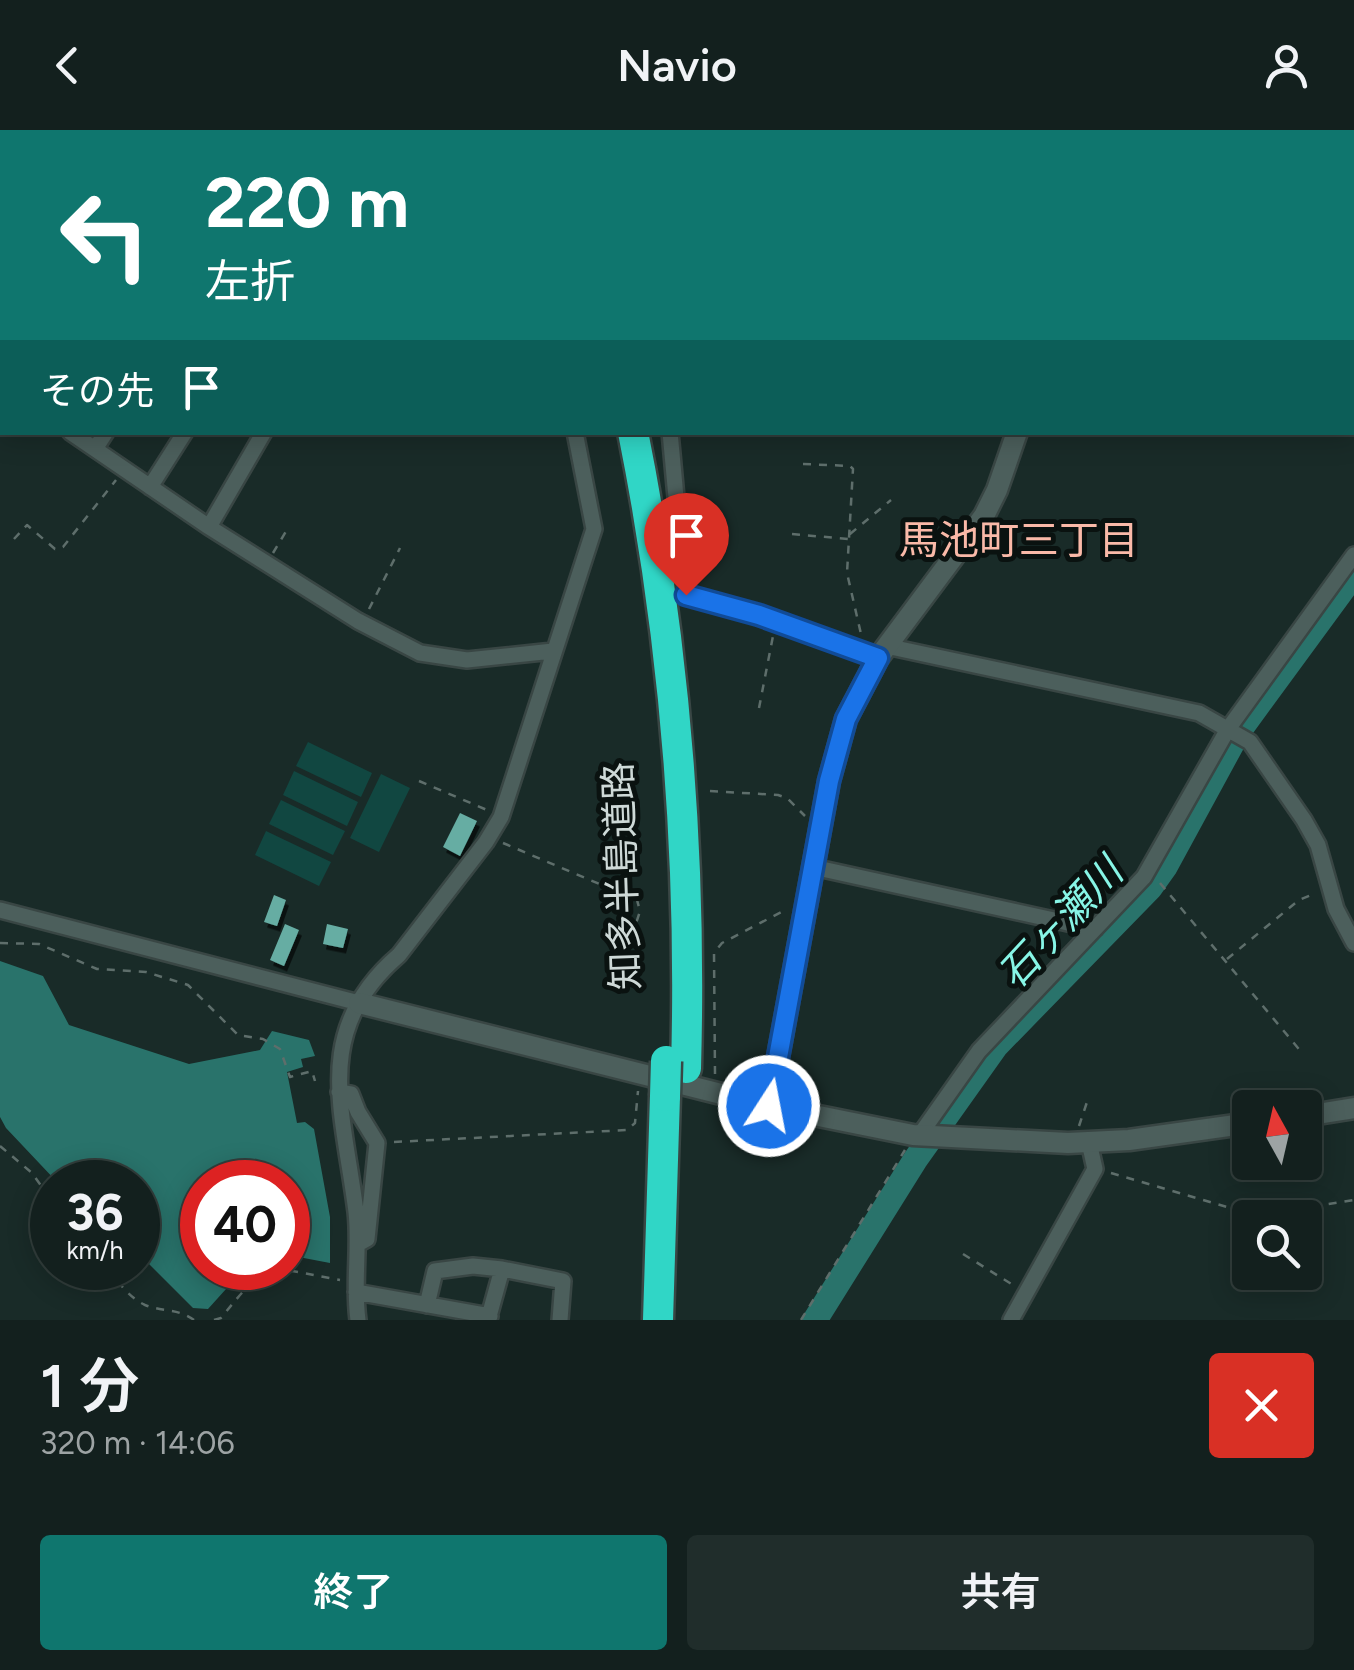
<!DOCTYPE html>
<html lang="ja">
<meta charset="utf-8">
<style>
body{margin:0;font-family:Figtree,"Noto Sans JP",sans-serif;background:#202d2b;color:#f1f3f6;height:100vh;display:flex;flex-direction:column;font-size:38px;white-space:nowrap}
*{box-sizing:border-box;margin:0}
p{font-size:32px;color:#9da3a4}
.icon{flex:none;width:55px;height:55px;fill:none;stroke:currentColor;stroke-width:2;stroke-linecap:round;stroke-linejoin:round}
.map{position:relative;height:1190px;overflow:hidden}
.sheet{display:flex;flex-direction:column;background:#13201e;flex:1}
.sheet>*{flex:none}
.top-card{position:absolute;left:0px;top:0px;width:1355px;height:305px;box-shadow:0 5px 25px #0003,0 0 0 2px #323e3c;background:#0f766e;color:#fff;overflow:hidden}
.needle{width:65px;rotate:352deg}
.controls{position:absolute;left:1232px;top:960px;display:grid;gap:20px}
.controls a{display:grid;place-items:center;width:90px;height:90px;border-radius:10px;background:#13201e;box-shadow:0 5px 25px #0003,0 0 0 2px #323e3c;font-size:50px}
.speed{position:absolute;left:30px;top:1030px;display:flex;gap:20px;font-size:50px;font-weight:700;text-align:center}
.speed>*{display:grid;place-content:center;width:130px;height:130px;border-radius:50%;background:#13201e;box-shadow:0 5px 25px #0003,0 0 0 2px #323e3c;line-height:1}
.speed small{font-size:25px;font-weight:400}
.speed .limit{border:15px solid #d22;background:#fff;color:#111}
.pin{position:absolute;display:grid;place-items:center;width:85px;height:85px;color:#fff;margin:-102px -42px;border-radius:50% 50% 50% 0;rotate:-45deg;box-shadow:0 0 10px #0007}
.pin .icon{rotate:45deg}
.me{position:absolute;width:110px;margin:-55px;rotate:11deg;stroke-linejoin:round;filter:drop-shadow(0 0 8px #0008)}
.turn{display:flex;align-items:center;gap:35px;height:210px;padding:0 40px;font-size:45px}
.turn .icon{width:130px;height:130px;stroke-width:2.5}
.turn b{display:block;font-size:70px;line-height:85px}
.then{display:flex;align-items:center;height:95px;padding:0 40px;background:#0003;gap:20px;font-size:38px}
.round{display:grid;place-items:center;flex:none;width:105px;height:105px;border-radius:10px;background:#202d2b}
.overview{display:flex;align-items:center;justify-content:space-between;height:170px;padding:0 40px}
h1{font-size:60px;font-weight:600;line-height:75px}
.button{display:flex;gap:20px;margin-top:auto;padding:20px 40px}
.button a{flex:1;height:115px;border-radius:10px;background:#0f766e;color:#fff;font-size:40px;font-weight:600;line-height:115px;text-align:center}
.button a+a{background:#202d2b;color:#f1f3f6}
header{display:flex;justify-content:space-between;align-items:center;height:130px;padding:0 40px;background:#13201e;font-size:45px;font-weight:600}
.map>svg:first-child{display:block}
</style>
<header><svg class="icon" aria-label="back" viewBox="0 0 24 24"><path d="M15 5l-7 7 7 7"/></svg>Navio<svg class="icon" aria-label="person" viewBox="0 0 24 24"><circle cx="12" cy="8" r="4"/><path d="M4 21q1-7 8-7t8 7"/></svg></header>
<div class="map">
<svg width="1354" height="1190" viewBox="0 0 1354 1190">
<defs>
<filter id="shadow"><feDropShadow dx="3" dy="5.5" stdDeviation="0" flood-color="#0009"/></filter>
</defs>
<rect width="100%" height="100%" fill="#192b28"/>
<path fill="#114741" d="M308,612L372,643L361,667L296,636Z
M294,641L358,672L347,696L283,665Z
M381,644L410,658L379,722L350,708Z
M281,670L345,701L333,725L269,694Z
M266,701L331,732L319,756L255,725Z"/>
<path fill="#29736b" d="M0,831L43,846L69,895L189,934L260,920L272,901L309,910L315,926L301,929L303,937L287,942L297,993L305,992L314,999L330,1087V1133L288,1125V1052H202V1138H245L208,1179L193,1178L138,1123V1052H57L6,998L0,987Z"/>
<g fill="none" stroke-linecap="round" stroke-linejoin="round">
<path stroke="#29736b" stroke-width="25" d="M815,1190L915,1030L996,916L1150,758L1165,737L1239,601L1354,444"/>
</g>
<path fill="#66ada3" filter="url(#shadow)" d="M460,683L477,691L460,726L443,717Z
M274,765L286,770L277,796L264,792Z
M285,794L299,800L284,836L270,830Z
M327,794L348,799L343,818L323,814Z"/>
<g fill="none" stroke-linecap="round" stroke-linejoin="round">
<defs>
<path id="minor" d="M507,0L508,2
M577,0L578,2
M935,0L946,2
M828,2L829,0
M0,175L2,176
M0,269V274
M0,286L2,285
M70,302L209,397L358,491L420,523L467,530L553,521
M670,302L685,465L759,485L878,528
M95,319L106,302
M150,357L185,302
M209,397L264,302
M886,516L1199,583L1250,612L1304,690L1318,715L1336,779L1354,813
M813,737L1095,799
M0,780L359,873
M339,962L351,964L358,982L377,1013L367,1109L358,1114
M919,1006L979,921L1144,747L1228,599L1354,425
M356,1162L490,1186
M427,1175L435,1141L473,1136L502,1139
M358,1190C353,1154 360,1118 356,1082C344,983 310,901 399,825L486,712L501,687L594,399L575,302
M488,1190L502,1139L563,1151L560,1190
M1011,1190L1095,1039L1089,1012"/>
<path id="tertiary" d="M1138,2L1140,0
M1352,119L1354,120
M359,873L769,976L913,1005L1068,1013L1129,1010L1250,993
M769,976L829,651L846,589L878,528L984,386L997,360L1017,302
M1305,986L1354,978"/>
<path id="motorway" d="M529,0L530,2
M551,0L552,2
M633,302C675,512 692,724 686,938
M658,1190L665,966"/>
</defs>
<use href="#minor" stroke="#394644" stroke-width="20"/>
<use href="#tertiary" stroke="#394644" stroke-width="25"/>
<use href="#motorway" stroke="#394644" stroke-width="35"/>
<path stroke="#5e6e6b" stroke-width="2.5" stroke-dasharray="8 8" stroke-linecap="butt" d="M1156,1H1354
M164,2L166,0
M803,334L850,336L853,339L847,443L861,504
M792,404L848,409
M850,404L891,370
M14,409L27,395L55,419L63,417L116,350
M273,423L288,398
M369,479L400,418
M759,578L773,506
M419,651L487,680
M710,661L778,665L787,668L805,686
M503,713L637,770L640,781L623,835
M1160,753L1303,924
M0,813L39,814L97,839L146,842L188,855L238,905L263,909L280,919L290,947L312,941L315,951
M1227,829L1299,770L1316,763
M715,944L714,823L722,813L787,779
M1079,996L1088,969
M394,1012L627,1000L635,993L638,961
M0,1016L32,1043L52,1071
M1111,1043L1244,1082L1273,1083L1354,1070
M963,1124L1013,1155
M109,1138C117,1152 130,1168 145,1175C162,1182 178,1178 194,1190
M214,1190L221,1188C270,1127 266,1137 340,1150
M801,1190L905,1020"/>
<use href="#minor" stroke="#4c5f5c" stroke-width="15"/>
<use href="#tertiary" stroke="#4c5f5c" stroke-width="20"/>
<use href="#motorway" stroke="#30d6c6" stroke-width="30"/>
<defs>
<path id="motorway-bridge" d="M665,966L666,931"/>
</defs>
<use href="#motorway-bridge" stroke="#394644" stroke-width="35" stroke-linecap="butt"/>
<use href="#motorway-bridge" stroke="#30d6c6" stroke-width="30"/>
</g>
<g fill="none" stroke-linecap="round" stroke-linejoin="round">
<defs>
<path id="route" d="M686,465L759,485L878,528L846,589L829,651L769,976"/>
</defs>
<use href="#route" stroke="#114b97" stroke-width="25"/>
<use href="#route" stroke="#1a73e8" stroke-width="18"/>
</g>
<g text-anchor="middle" stroke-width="10" stroke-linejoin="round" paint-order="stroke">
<g font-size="38" fill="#ced9d7" stroke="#0a1210">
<text transform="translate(622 746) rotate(-92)" y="13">知多半島道路</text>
</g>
<g font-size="40" fill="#fab9a8" stroke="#0a1210">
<text x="1019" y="424">馬池町三丁目</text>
</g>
<g font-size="40" font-style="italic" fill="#87f5e6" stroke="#0a1210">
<text transform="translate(1060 793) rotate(-47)" y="14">石ヶ瀬川</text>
</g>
</g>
</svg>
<div class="controls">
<a><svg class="needle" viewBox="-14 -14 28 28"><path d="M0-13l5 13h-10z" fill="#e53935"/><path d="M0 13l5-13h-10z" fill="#9da3a4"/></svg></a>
<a><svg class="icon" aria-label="search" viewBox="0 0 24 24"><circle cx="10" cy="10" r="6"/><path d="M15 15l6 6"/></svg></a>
</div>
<div class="speed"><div>36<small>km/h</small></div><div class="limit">40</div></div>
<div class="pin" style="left:686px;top:465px;background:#d93025"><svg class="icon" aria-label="arrive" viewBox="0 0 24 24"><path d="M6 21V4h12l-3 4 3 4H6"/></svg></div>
<svg class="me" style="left:769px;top:976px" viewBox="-20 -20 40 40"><circle r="17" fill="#1a73e8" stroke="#fff" stroke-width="3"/><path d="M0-11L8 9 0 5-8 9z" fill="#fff"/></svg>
<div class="top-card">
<div class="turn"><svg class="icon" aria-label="left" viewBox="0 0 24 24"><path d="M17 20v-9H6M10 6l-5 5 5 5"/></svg><div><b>220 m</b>左折</div></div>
<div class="then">その先<svg class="icon" aria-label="arrive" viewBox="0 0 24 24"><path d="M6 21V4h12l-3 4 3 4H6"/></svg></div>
</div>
</div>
<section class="sheet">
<div class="overview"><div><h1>1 分</h1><p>320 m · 14:06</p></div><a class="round" style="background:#d93025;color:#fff"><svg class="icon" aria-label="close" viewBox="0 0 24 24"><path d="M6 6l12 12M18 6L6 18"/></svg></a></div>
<div class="button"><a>終了</a><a>共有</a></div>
</section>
